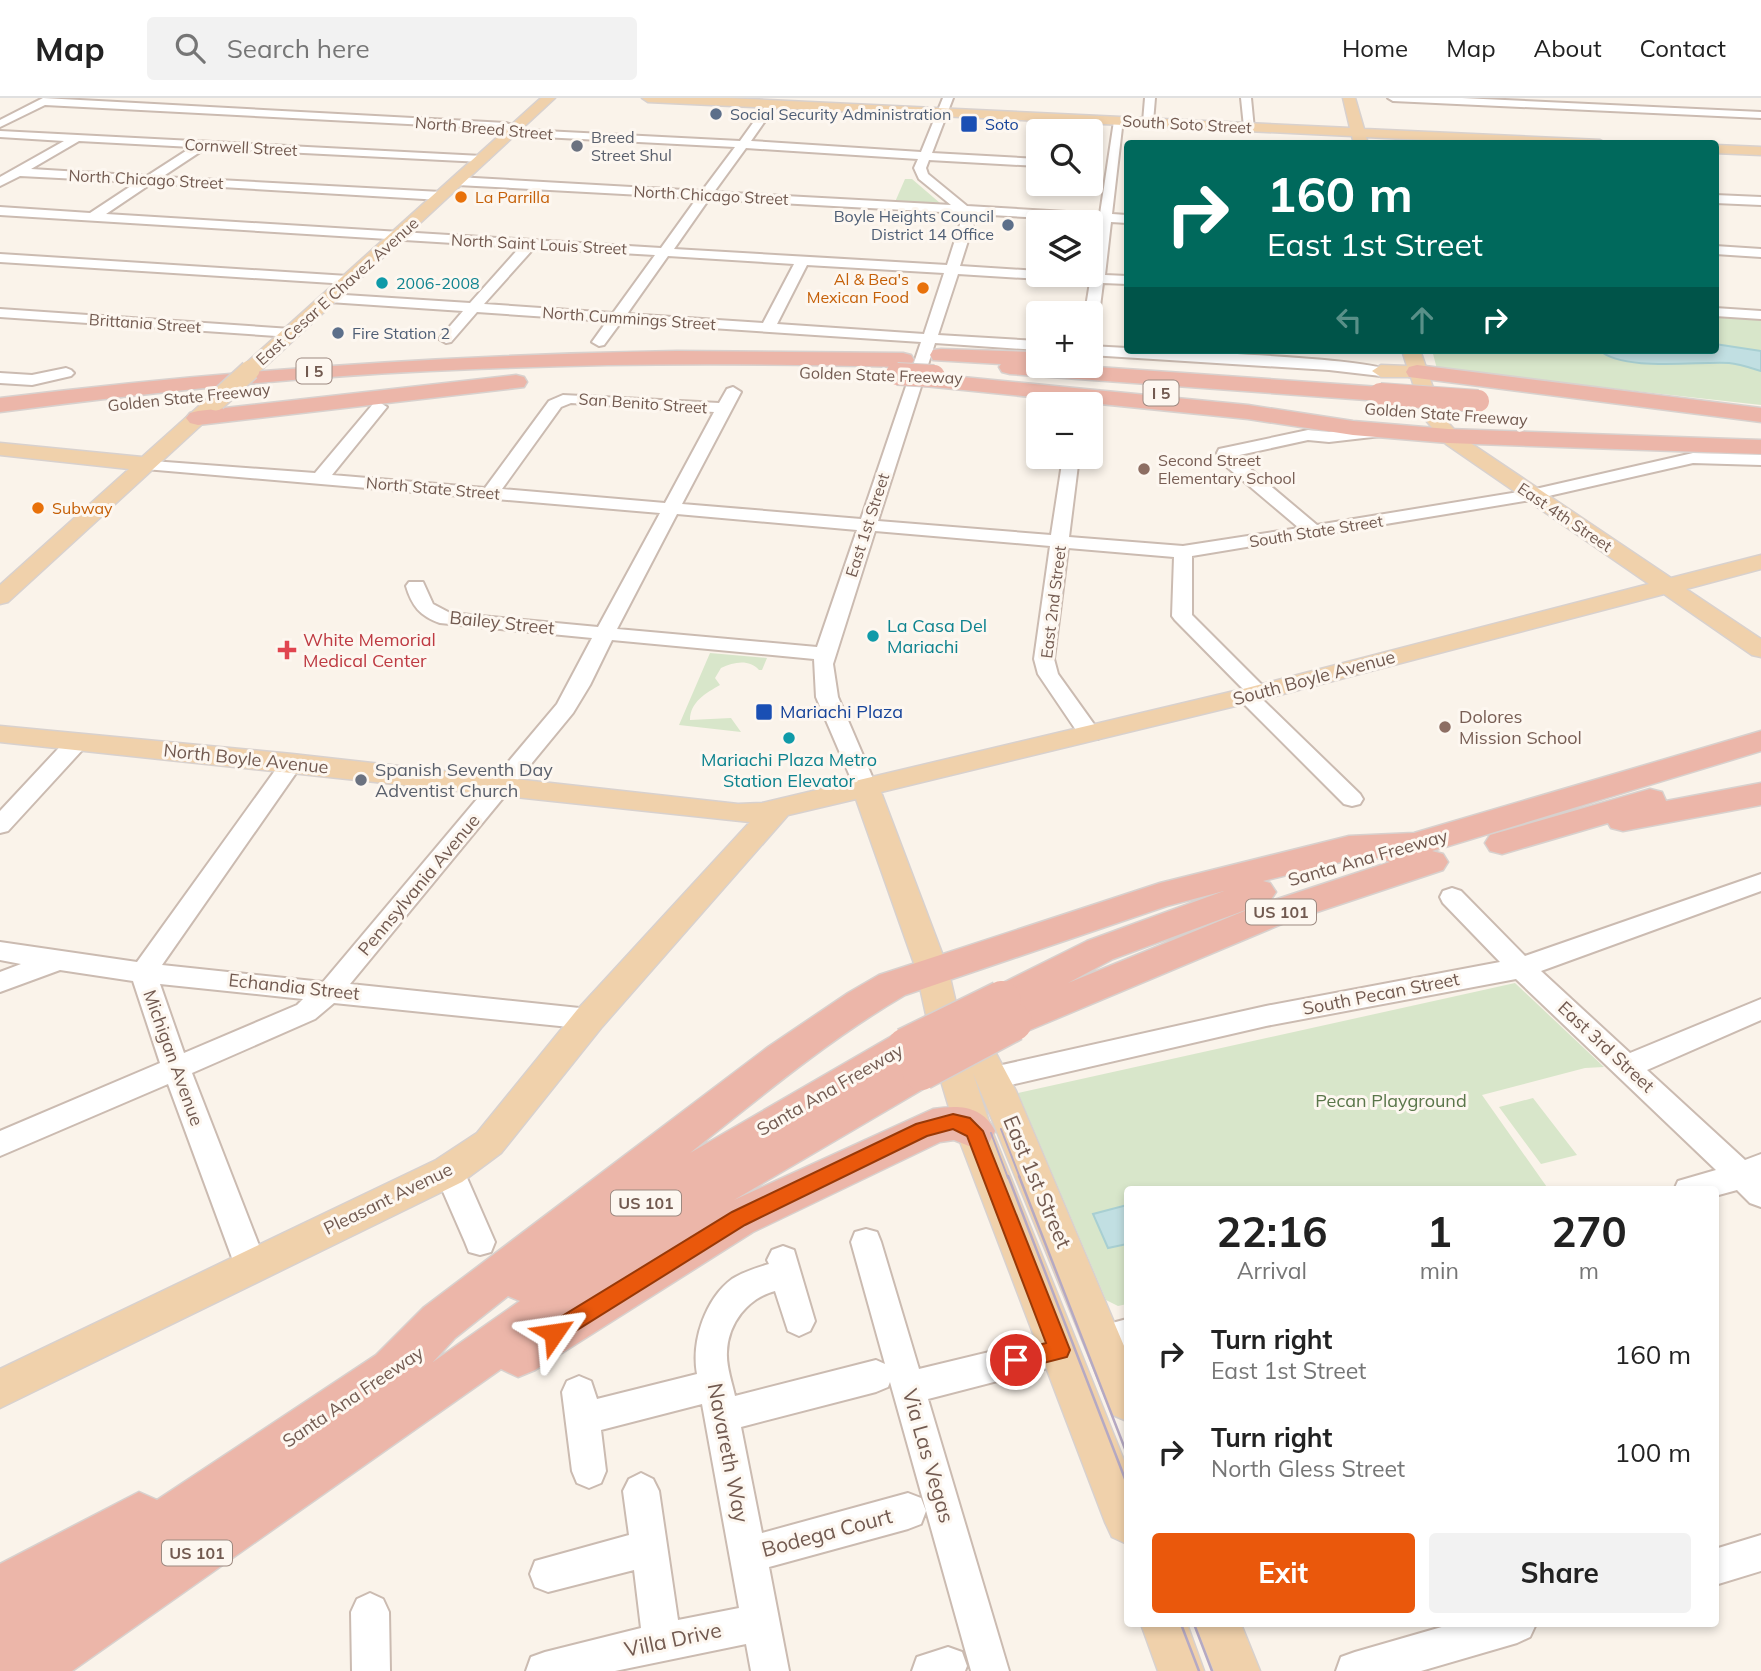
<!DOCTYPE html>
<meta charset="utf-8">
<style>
body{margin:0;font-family:Mulish,sans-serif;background:#f2f2f2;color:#222;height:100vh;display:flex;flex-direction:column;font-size:26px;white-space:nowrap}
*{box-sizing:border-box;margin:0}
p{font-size:23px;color:#767676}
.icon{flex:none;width:38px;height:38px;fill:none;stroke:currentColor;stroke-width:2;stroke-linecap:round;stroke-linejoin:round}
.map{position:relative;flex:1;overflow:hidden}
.panel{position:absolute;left:1124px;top:1088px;width:595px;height:441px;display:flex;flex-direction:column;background:#fff;border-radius:7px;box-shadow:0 4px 10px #0003}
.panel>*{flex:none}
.hud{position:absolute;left:1124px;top:42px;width:595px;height:214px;border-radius:7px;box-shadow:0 4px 10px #0003;background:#00695c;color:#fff;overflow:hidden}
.tools{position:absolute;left:1026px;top:21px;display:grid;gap:14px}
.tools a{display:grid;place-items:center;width:77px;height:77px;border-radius:7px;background:#fff;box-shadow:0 4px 10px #0003;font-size:35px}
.pin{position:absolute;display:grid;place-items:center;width:60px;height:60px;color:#fff;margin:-30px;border:4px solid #fff;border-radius:50%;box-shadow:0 2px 7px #0007}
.me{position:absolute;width:77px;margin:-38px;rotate:58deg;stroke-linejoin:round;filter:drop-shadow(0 0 5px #0008)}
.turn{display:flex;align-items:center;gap:24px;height:147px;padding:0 28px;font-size:32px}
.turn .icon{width:91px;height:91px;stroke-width:2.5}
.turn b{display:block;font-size:49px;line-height:60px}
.lanes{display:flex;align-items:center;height:66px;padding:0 28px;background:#0003;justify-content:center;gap:35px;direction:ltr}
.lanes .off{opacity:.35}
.eta{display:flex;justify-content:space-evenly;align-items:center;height:119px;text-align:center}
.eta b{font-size:42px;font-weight:700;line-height:49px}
.button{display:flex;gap:14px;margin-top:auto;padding:14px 28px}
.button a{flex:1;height:80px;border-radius:7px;background:#ea580c;color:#fff;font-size:28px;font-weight:700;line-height:80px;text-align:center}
.button a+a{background:#f2f2f2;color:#222}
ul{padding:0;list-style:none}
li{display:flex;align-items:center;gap:21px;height:98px;padding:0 28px}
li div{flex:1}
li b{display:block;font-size:26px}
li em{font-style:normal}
header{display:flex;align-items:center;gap:42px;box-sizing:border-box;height:98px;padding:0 35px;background:#fff;border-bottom:2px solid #e0e0e0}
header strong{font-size:33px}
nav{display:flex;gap:38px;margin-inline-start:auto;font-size:24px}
.search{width:490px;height:63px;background:#f2f2f2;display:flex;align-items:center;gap:18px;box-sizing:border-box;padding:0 24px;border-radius:7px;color:#767676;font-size:26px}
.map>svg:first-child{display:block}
</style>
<header>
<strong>Map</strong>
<div class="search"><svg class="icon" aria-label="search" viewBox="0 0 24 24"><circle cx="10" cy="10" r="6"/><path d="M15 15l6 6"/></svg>Search here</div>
<nav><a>Home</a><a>Map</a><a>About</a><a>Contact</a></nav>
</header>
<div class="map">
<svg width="1761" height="1573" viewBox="0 0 1761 1573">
<rect width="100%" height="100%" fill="#faf3ea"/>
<path fill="#d8e6ca" d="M905,81H912L940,105L895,104Z
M1715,217L1761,220V307L1437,271L1432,252H1715Z
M710,555L767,560L762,572H759C749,561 734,564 721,570L715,580L720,587C706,595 690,604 690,622L731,620L741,634L679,627Z
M1515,885L1604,969L1585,970L1482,997L1549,1092H1127V1206L1118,1208L1106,1202L1018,995Z
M1533,1000L1577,1057L1541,1066L1499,1009Z"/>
<path fill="#c1dfe2" stroke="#a8cfd2" stroke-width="2" d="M1715,246L1761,253V273C1751,270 1739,266 1729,265C1697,263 1624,274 1599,252H1715Z
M1127,1107V1146L1108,1150L1093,1116Z"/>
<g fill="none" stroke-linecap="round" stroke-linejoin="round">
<defs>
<path id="minor" d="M43,0L506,25L525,32L740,43L768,4L772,3L777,6L751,43L921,54L943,0H953L932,55L1038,61V68L929,62L926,70L928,76L967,108L1100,116L1114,23L1123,21L1112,116L1127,117V125L1111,124L1105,177L1127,178V186L1103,185L1097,232L1090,236V215H1085L1090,184L958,176L938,237L1038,243V252L935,245L878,423L1051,437L1063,359H1079L1069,439L1183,448L1299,430L1221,364L1217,355L1219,351L1308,332L1329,334L1381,328L1389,333L1381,338L1329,344L1308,342L1235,358L1317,427L1531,392L1693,355L1761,357V367L1693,365L1531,402L1192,458V517L1270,595L1262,601L1360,696L1363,701L1360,706L1352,708L1344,706L1236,598L1244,592L1175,522L1172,518L1174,459L1068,450L1054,561L1058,576L1101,636L1098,641H1082L1038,576L1034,561L1050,448L875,433L833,566L838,599L877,690L874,695L866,697L858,695L855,690L816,599L814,561L612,542L590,587L573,615L350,886L589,911L599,914L602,921L599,928L589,931L334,905L315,921L192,975L267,1168L262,1178L251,1182L240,1178L235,1168L168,986L0,1058V1033L160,965L133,883L60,872L0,894V874L21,866L0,862V844L137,864L284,660H300L303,665L162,867L323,884L557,606L592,540L440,525C420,518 412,508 406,488L409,484H423L433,506L450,515L598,529L660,415L145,371L139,370L136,366L139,362L315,375L373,306L379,304L387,309L332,377L485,390L549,303L563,297L719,305L727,291L733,289L741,294L682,406L861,421L921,244L621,224L604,247L599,248L592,244L607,223L477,214L451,244L446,245L439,241L463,213L329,204L322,200L329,196L470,205L520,149L0,117V109L90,115L137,84L20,78L0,88V79L64,43L0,39V33L482,58L488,61L482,64L206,50L162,79L441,94L447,98L441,102L152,85L106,116L661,150L697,100L457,87L451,83L457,79L702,93L735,49L523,38L504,31L45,7L0,29V22ZM79,43L192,49L147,78L31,71ZM746,50L918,61L914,70L919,81L951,107L714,94ZM709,101L959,115L962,120L947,167L674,151ZM972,116L1099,123L1091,176L1038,177V173L960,168L973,127ZM534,150L655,157L613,215L484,206ZM668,158L794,166L763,225L627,216ZM807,167L944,175L924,236L777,226ZM571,305L714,314L665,405L502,391L561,309ZM677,416L857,432L817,549L617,531ZM160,886L303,901L297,907L184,955Z
M1145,0H1155L1153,24L1148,27L1143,24Z
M1241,0H1251L1254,31L1244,29Z
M1388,0H1462L1761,14V20L1393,3Z
M1715,97L1761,99V107L1715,105Z
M1715,148L1761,151V159L1715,156Z
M0,156L348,178L355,182L348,186L0,164Z
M1715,210L1761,213V221L1715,218Z
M0,211L291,231L298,235L291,239L0,219Z
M1090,248L1127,250V252C1160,252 1376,260 1389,273L1381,278L1329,272L1090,257Z
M66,270L71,272L74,275L71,278L32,287L0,285V275L32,277Z
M77,637L85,639L88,644L85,649L8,733L0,735V713L69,639Z
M1761,776V793L1541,873L1630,955L1761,901V922L1647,972L1745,1062L1761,1056V1109L1750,1105L1737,1092L1715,1098V1092H1674L1678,1083L1716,1072L1516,881L1266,928L993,991L983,988L979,980L983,972L993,969L1266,908L1500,864L1443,805L1440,799L1443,793L1452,790L1461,793L1525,858Z
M449,1061L459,1064L464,1073L495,1144L491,1154L480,1157L469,1154L465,1144L434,1073L439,1064Z
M866,1131L877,1134L881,1144L919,1271L1059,1237L1071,1241L1075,1252L1071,1263L1059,1267L928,1301L1009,1573H971L890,1284L888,1289L876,1294L741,1329L762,1435L908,1395L921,1400L926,1413L921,1426L908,1431L769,1469L789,1573H751L746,1546L615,1573H526L531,1559L545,1554L641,1530L634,1472L548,1494L535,1489L530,1476L535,1463L629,1437L623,1393L629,1381L641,1375L653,1381L659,1393L678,1522L739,1510L702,1306L601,1332L606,1373L601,1385L589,1390L577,1385L572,1373L562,1294L567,1283L579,1278L591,1283L597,1301L697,1276C691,1244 705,1201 732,1181C743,1174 756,1170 769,1166L767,1162L772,1152L783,1148L794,1152L815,1223L810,1233L799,1238L788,1233L775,1193C748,1200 728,1225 727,1254C726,1268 732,1284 735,1298L876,1262L885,1266L851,1144L855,1134Z
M1127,1221V1251L1102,1257L1090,1253L1086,1242L1090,1231Z
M1761,1437V1473L1715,1487V1451Z
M370,1495L383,1501L389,1514L390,1573H352L351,1514L357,1501Z
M1452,1526H1536L1530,1539L1517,1545L1421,1573H1336L1341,1559L1355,1554Z
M948,1549L962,1554L967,1568L965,1573H912L917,1559Z"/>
<path id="major" d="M541,0H555L257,276H243L241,272L243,268Z
M642,0H728L1350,30L1343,0H1355L1364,31L1600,42L1607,46H1505L1366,39L1368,46H1354L1352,38L648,4Z
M1715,47L1761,49V57L1715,55Z
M1402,252H1420L1443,319L1460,338L1671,480L1761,457V471L1686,491L1761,541V559L1752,557L1664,496L1256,603L881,694L948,871L958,914L963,912L975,916L1016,993L1127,1255V1323L1113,1317L973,975L992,1033L1127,1370V1446L1112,1439L1105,1424L956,1033L939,976L916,871L856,701L788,717L601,930L501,1055L462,1084L0,1310V1271L436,1062L477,1035L577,912L750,724L0,644V628L292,656L738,706L762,705L1243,591L1649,486L1446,346L1424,320L1411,279H1381L1372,273L1381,267L1407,268Z
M216,297L226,303L223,307L8,504L0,506V487L129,371L0,357V345L142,359L209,299Z
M1141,1526H1187L1204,1573H1158Z
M1195,1526H1241L1260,1573H1214Z"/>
<path id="highway" d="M941,251L1034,254L1038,255V268H1083L1380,289L1388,291L1391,296L1388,301L1380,303L1010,276L1002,274L999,269L1001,266L933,262L930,257L933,252Z
M677,253L903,255L911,257L914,262L911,267L903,269C753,265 603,265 453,272C301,278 151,294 0,314V300C225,272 450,257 677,253Z
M1417,267L1761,310V324L1409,279L1406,274L1409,269Z
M932,276L1248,307L1353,323L1448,331L1761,342V356L1448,345L1353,337L1248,321L924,288L921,283L924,278Z
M516,277L524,279L527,284L524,289L198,327L190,325L186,320L190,315L198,313Z
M1761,633V653L1432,753L1443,756L1448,764L1443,772L1284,825L1013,939L999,934L994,924L999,915L989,912L983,902L989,892L1087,843L1224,793L1167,808L905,897C828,942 759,1000 690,1055L892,938L906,934L920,938L926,949L921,957L935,962L941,973L935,984L734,1102L933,1011C958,1007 982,1007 995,1033L989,1045L974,1050L954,1042L940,1044L753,1134L535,1272L518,1279L501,1271L72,1573H0V1466L139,1394L157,1402L376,1257L423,1210L768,949L848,895L879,877L1160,785L1349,738L1414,735ZM1379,760L1390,764L1259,807L1068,885L1113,861L1270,803L1276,794L1270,785L1263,783L1349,762ZM508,1198L520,1203L433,1264L455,1240Z
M1761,685V707L1623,733L1611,730L1608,725L1502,756L1490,753L1485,745L1490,737L1650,691L1662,694L1666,703Z"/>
</defs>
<use href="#minor" stroke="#cbbbb1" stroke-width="4"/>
<use href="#major" stroke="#d8d1ce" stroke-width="3"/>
<use href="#highway" stroke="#d8d1ce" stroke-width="3"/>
<use href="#minor" fill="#fff" fill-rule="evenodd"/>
<use href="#major" fill="#f0d1ab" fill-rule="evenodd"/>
<use href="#highway" fill="#ecb6a9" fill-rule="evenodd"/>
<path stroke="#b5a9c3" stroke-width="2" d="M1001,1031L1020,1080
M991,1035L1008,1080"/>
<path stroke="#b5a9c3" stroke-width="2.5" d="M1008,1078L1127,1386
M1019,1078L1127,1356
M1181,1526L1199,1573
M1194,1526L1212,1573"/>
<defs>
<path id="major-bridge" d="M216,303L250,272"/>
<path id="highway-bridge-far1" d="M897,276L934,278
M1380,296L1478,303"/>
<path id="highway-bridge" d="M906,949L1002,902
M921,973L1013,924"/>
</defs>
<use href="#major-bridge" stroke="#d8d1ce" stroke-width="22" stroke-linecap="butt"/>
<use href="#highway-bridge-far1" stroke="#d8d1ce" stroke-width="24" stroke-linecap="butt"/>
<use href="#highway-bridge" stroke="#d8d1ce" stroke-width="41" stroke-linecap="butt"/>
<use href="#major-bridge" stroke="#f0d1ab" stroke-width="19"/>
<use href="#highway-bridge-far1" stroke="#ecb6a9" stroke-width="22"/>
<use href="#highway-bridge" stroke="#ecb6a9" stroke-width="38"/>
</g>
<path fill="#ea580c" stroke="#983908" stroke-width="2" d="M953,1016L970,1020L983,1033L1070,1252L1067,1259L1016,1272L1009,1269L1006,1262L1009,1255L1046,1245L967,1038L953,1031L927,1038L745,1127L561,1242L554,1245L546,1242L543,1235L546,1228L732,1114L916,1026Z"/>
<g fill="#5c6f8a" stroke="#fdf7f0" stroke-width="2.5">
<circle cx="716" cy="16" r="7"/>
<circle cx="1008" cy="127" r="7"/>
<circle cx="338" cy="235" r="7"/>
</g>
<g fill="#1a4fb4" stroke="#fdf7f0" stroke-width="2.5">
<rect x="960" y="17" width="18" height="18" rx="3.5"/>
<rect x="755" y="605" width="18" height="18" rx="3.5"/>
</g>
<g fill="#6b7280" stroke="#fdf7f0" stroke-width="2.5">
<circle cx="577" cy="48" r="7"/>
<circle cx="361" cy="682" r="7"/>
</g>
<g fill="#e8710a" stroke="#fdf7f0" stroke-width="2.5">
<circle cx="461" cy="99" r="7"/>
<circle cx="923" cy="190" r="7"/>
<circle cx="38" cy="410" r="7"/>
</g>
<g fill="#0f9aa8" stroke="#fdf7f0" stroke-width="2.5">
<circle cx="382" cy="185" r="7"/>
<circle cx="873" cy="538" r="7"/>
<circle cx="789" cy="640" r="7"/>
</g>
<g fill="#8d6e63" stroke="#fdf7f0" stroke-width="2.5">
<circle cx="1144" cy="371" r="7"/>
<circle cx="1445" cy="629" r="7"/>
</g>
<path fill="#e0444e" stroke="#fdf7f0" stroke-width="2.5" d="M283.5 541.5h7v7h7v7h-7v7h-7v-7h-7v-7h7z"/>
<g text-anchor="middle" stroke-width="6" stroke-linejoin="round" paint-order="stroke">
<g font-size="16" fill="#4e5e75" stroke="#fdf7f0" text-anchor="start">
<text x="730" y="22">Social Security Administration</text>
<text x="994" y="124" text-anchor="end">Boyle Heights Council<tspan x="994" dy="18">District 14 Office</tspan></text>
<text x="352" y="241">Fire Station 2</text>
</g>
<g font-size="16" fill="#164399" stroke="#fdf7f0" text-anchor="start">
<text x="985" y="32">Soto</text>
</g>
<g font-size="16" fill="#725a50" stroke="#fdf7f0">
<text transform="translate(1187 26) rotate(3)" y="6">South Soto Street</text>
<text transform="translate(484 30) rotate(5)" y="6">North Breed Street</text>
<text transform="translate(241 49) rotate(3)" y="6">Cornwell Street</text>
<text transform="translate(146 81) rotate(3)" y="6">North Chicago Street</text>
<text transform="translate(711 97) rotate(3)" y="6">North Chicago Street</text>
<text transform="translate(539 146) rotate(3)" y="6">North Saint Louis Street</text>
<text transform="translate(337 193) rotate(-42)" y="6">East Cesar E Chavez Avenue</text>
<text transform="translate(629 220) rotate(4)" y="6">North Cummings Street</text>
<text transform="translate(145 225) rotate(4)" y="6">Brittania Street</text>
<text transform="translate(881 277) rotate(2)" y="6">Golden State Freeway</text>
<text transform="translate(189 299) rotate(-6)" y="6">Golden State Freeway</text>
<text transform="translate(643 305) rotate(4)" y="6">San Benito Street</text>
<text transform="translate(1446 316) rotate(4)" y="6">Golden State Freeway</text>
<text transform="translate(433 390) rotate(5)" y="6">North State Street</text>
<text transform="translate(1565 419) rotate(34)" y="6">East 4th Street</text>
<text transform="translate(867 427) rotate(-72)" y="6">East 1st Street</text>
<text transform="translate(1316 433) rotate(-9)" y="6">South State Street</text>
<text transform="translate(1053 504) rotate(-83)" y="6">East 2nd Street</text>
</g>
<g font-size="16" fill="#5b616d" stroke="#fdf7f0" text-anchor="start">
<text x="591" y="45">Breed<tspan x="591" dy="18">Street Shul</tspan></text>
</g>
<g font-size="16" fill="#c56008" stroke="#fdf7f0" text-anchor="start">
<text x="475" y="105">La Parrilla</text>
<text x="909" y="187" text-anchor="end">Al &amp; Bea's<tspan x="909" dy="18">Mexican Food</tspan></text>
<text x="52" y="416">Subway</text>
</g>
<g font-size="16" fill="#0d838f" stroke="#fdf7f0" text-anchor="start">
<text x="396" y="191">2006-2008</text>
</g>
<g fill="#fdf7f0" stroke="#9c8980" stroke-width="2">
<rect x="296.5" y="260.5" width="35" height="25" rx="5"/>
<rect x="1143.5" y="282.5" width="35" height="25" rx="5"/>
<rect x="1246" y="801.5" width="70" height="25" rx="5"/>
<rect x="611" y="1092.5" width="70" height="25" rx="5"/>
<rect x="162" y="1442.5" width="70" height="25" rx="5"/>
</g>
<g font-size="16" font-weight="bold" fill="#725a50">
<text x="314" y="279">I 5</text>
<text x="1161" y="301">I 5</text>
<text x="1281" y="820">US 101</text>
<text x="646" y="1111">US 101</text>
<text x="197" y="1461">US 101</text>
</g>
<g font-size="16" fill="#785e54" stroke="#fdf7f0" text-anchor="start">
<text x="1158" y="368">Second Street<tspan x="1158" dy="18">Elementary School</tspan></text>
</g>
<g font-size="18" fill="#725a50" stroke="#fdf7f0">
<text transform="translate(502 525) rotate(6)" y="6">Bailey Street</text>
<text transform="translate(1314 580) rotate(-15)" y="6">South Boyle Avenue</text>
<text transform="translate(246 661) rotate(6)" y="6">North Boyle Avenue</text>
<text transform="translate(1368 760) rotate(-16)" y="6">Santa Ana Freeway</text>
<text transform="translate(419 787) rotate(-50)" y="6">Pennsylvania Avenue</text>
<text transform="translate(294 889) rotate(6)" y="6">Echandia Street</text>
<text transform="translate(1381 896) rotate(-11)" y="6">South Pecan Street</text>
<text transform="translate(1606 949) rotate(43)" y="6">East 3rd Street</text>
<text transform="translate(173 960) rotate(70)" y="6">Michigan Avenue</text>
<text transform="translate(830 992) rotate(-30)" y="6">Santa Ana Freeway</text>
<text transform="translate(388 1101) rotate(-26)" y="6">Pleasant Avenue</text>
<text transform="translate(353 1299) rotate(-34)" y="6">Santa Ana Freeway</text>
</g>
<g font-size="18" fill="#0d838f" stroke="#fdf7f0" text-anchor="start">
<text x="887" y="534">La Casa Del<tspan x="887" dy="21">Mariachi</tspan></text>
<text x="789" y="668" text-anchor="middle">Mariachi Plaza Metro<tspan x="789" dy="21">Station Elevator</tspan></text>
</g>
<g font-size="18" fill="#be3a42" stroke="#fdf7f0" text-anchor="start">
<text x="303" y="548">White Memorial<tspan x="303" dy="21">Medical Center</tspan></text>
</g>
<g font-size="18" fill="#164399" stroke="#fdf7f0" text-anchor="start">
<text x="780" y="620">Mariachi Plaza</text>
</g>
<g font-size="18" fill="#785e54" stroke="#fdf7f0" text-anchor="start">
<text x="1459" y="625">Dolores<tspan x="1459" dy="21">Mission School</tspan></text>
</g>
<g font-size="18" fill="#5b616d" stroke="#fdf7f0" text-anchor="start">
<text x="375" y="678">Spanish Seventh Day<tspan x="375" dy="21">Adventist Church</tspan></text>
</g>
<g font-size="18" fill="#5a764a" stroke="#fdf7f0">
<text x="1391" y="1009">Pecan Playground</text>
</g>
<g font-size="21" fill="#725a50" stroke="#fdf7f0">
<text transform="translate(1037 1084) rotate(67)" y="7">East 1st Street</text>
<text transform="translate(728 1355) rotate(79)" y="7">Navareth Way</text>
<text transform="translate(928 1358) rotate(74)" y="7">Via Las Vegas</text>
<text transform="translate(827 1435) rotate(-15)" y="7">Bodega Court</text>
<text transform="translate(673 1542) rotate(-12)" y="7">Villa Drive</text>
</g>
</g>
</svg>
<div class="tools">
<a><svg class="icon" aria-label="search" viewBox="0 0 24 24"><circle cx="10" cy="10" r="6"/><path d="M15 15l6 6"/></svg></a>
<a><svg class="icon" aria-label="layers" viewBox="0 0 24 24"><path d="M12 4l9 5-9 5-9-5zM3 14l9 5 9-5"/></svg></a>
<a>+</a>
<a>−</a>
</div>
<div class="pin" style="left:1016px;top:1262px;background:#d93025"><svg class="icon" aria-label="arrive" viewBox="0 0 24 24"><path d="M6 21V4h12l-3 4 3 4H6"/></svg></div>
<svg class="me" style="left:554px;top:1235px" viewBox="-20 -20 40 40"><path d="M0-17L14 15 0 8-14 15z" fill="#ea580c" stroke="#fff" stroke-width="4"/></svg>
<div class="hud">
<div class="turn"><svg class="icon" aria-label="right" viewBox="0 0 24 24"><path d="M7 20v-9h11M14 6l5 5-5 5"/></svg><div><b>160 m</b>East 1st Street</div></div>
<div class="lanes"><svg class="icon off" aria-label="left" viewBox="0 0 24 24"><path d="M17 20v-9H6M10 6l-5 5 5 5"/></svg><svg class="icon off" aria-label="ahead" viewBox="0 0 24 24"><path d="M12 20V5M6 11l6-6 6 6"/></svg><svg class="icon" aria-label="right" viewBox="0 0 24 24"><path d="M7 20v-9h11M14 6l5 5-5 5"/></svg></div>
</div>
<section class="panel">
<div class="eta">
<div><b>22:16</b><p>Arrival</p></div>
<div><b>1</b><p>min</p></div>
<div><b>270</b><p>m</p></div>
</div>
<ul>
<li><svg class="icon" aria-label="right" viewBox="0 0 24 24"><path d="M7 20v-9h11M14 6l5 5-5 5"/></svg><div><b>Turn right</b><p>East 1st Street</p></div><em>160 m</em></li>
<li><svg class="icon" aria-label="right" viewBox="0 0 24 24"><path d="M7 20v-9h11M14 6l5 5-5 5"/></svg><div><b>Turn right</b><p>North Gless Street</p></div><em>100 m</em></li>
</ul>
<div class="button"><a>Exit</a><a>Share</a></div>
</section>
</div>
